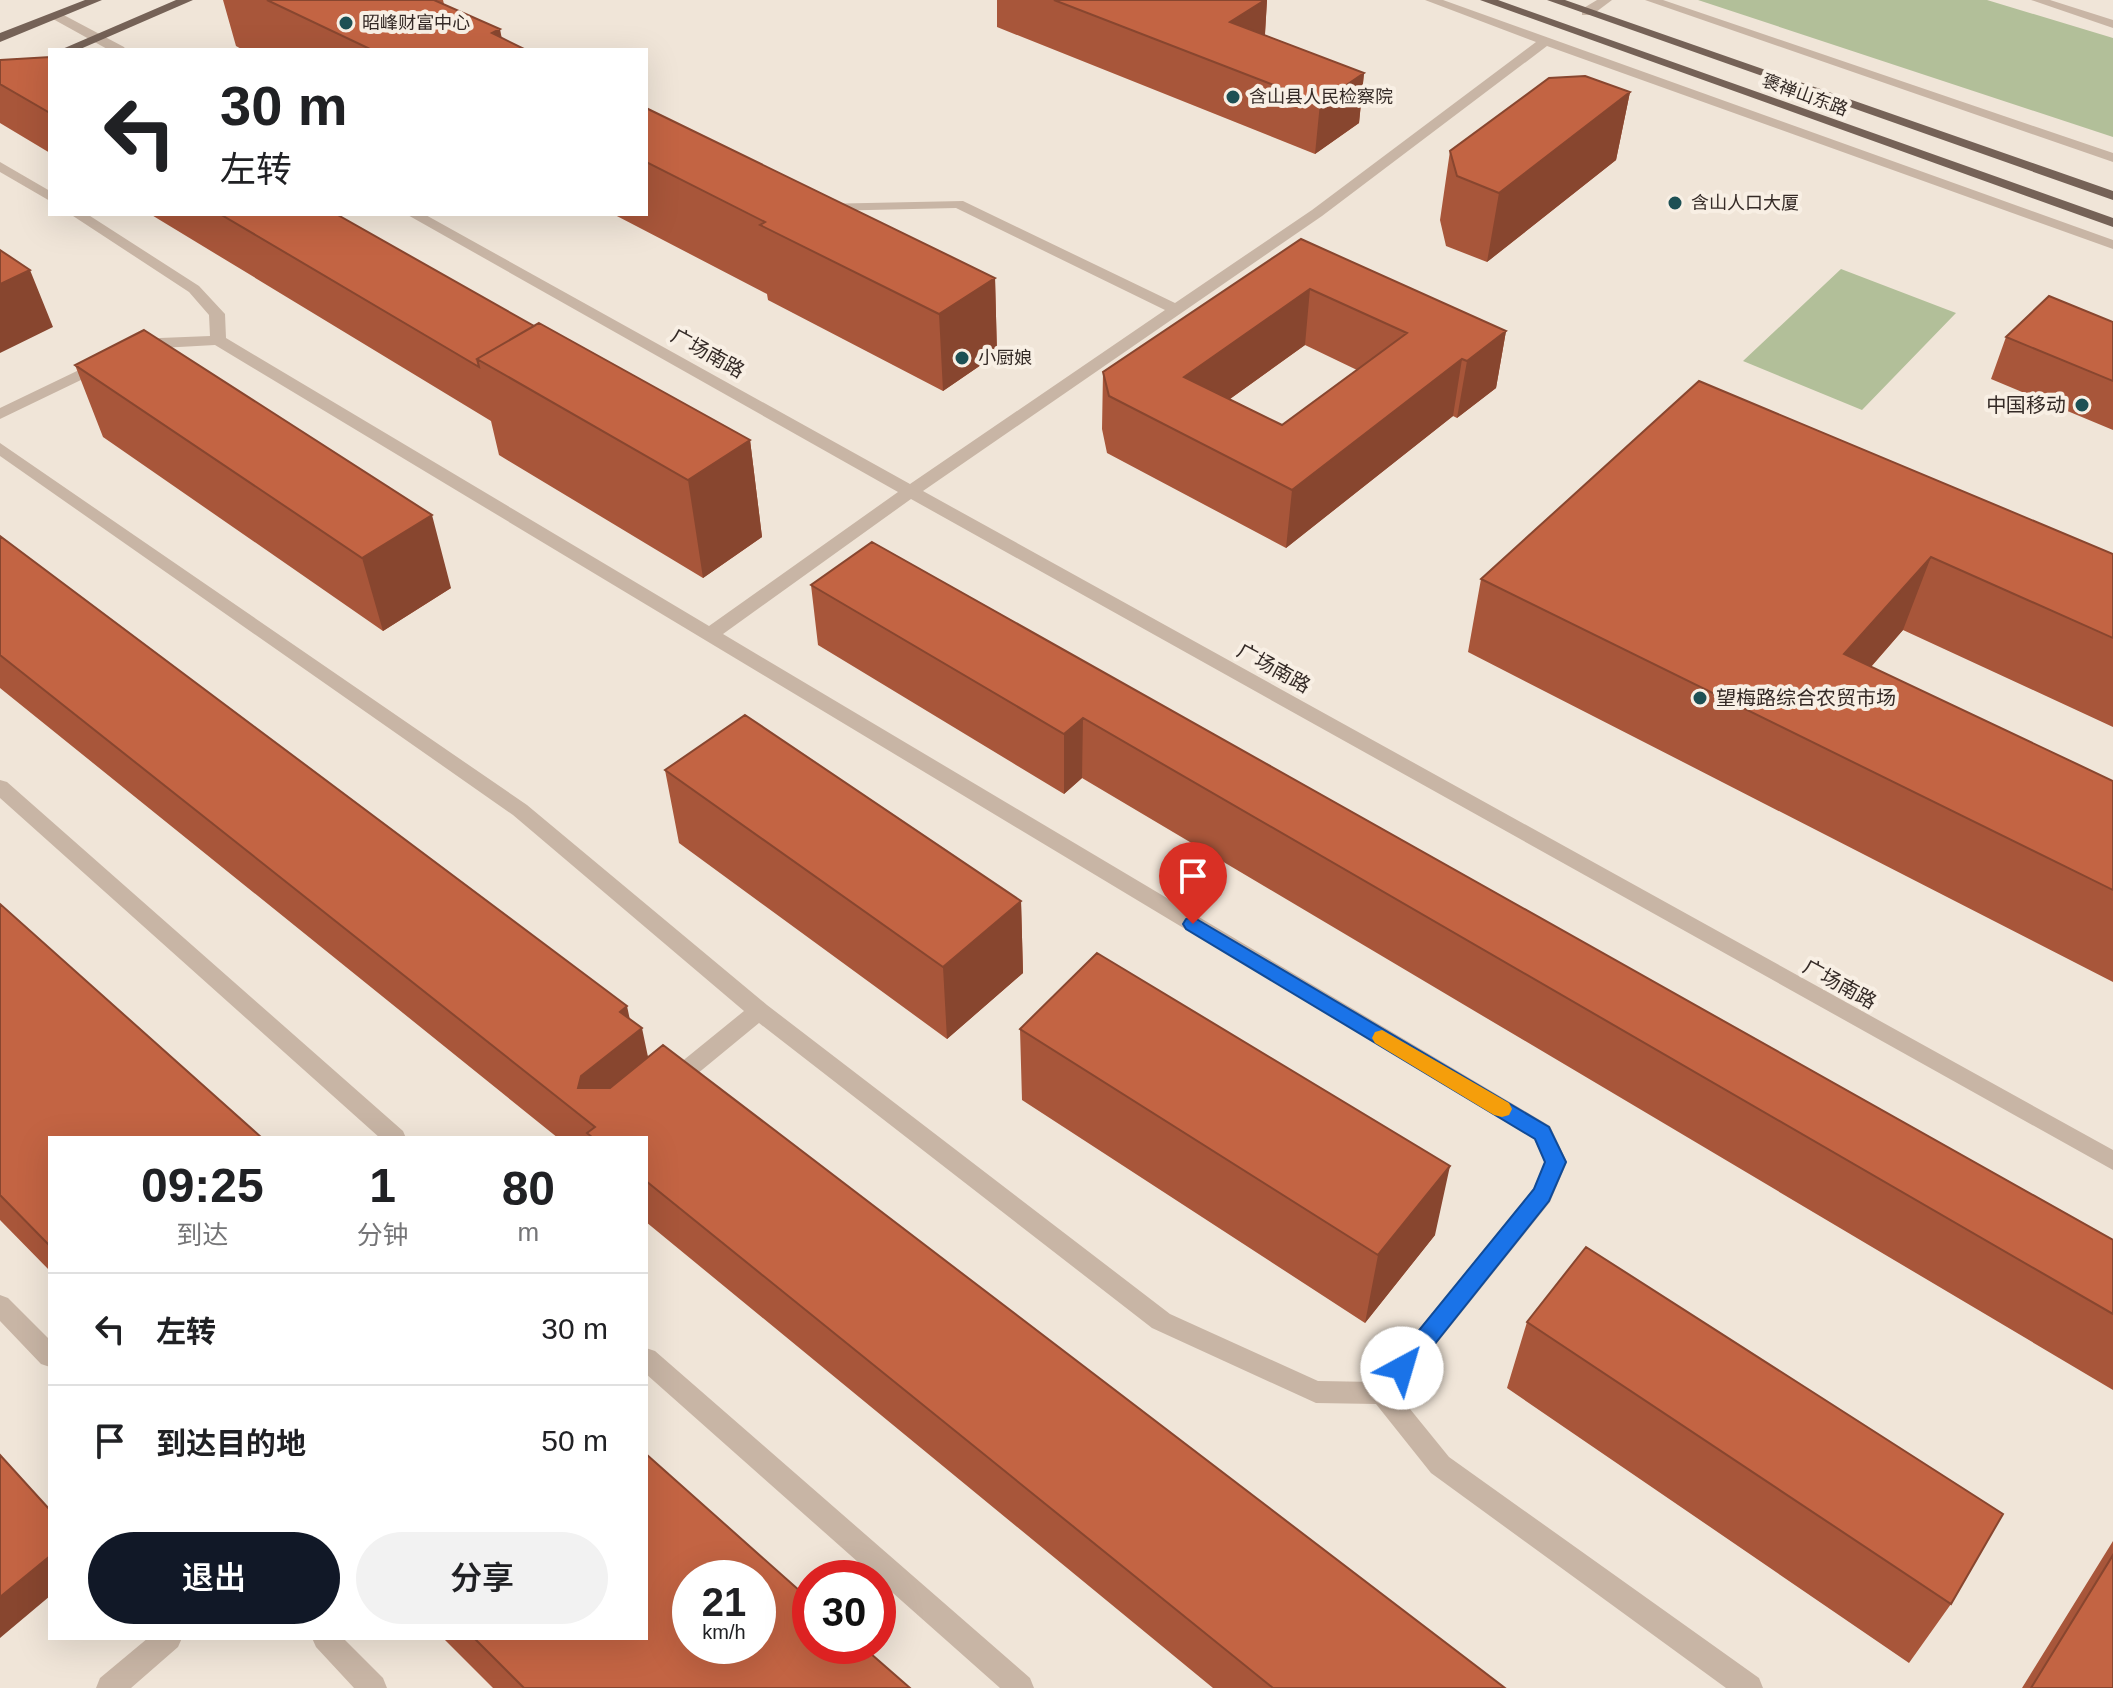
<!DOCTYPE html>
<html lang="zh">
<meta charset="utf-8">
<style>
body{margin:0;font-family:Helvetica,"Noto Sans SC",sans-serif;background:#f2f2f2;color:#202124;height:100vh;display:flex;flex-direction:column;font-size:30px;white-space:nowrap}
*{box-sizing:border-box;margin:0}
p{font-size:26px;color:#757577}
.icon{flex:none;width:44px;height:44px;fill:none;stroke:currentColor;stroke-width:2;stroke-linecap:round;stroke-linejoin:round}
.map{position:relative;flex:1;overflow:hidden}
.details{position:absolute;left:48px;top:1136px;width:600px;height:504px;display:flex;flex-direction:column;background:#fff;border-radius:0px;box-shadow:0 8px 32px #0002}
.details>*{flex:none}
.banner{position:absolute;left:48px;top:48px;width:600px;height:168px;border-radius:0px;box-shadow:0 8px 32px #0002;background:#fff;color:#202124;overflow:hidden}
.speed{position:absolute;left:672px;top:1560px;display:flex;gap:16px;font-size:40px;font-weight:700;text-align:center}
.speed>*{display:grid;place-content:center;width:104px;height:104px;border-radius:50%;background:#fff;box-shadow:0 8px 32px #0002;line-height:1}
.speed small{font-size:20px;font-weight:400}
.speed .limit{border:12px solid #d22;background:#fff;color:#111}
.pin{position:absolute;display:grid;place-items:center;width:68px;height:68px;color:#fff;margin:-82px -34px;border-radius:50% 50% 50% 0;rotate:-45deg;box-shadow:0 0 8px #0007}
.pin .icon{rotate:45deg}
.me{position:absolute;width:88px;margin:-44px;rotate:39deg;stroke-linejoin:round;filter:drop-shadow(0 0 6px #0008)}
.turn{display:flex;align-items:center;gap:28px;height:168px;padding:0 40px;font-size:36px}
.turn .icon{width:104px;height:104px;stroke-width:2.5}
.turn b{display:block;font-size:56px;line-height:68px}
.eta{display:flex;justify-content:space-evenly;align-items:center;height:136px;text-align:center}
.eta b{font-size:48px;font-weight:600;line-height:56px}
.primary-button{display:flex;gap:16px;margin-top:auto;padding:16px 40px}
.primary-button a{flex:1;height:92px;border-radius:48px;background:#111827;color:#fff;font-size:32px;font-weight:600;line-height:92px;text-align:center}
.primary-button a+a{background:#f2f2f2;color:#202124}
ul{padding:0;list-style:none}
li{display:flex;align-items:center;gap:24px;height:112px;padding:0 40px;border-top:2px solid #e0e0e0}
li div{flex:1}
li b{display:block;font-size:30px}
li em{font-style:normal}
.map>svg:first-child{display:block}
</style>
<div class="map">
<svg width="2113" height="1688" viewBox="0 0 2113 1688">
<rect width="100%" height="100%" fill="#f0e5d8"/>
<path fill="#b2bf99" d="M1698,0H1987L2113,38V137Z
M1841,269L1956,313L1862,410L1743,361Z"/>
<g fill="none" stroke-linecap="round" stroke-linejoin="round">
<path fill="#c8b5a5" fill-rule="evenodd" d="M1425,0H1443L2113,240V249L1547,46L1322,216L923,491L2113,1150V1170L911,499L723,634L1550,1126L1567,1162L1550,1202L1397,1393L1449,1457L1759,1678L1763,1688H1726L1431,1473L1376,1404L1316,1403L1152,1328L759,1023L680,1088L672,1091L664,1088L661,1082L664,1076L744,1011L513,815L0,456V443L527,805L767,1005L1170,1314L1318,1381L1376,1382L1533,1189L1545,1162L1534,1139L215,345L161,348L138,355L132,353V347L160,338L210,336L209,315L189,292L70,214H87L199,286L225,314L226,338L709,626L898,492L406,214H424L910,484L1165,310L956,208L825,211L820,210V204L963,201L1175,303L1312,210L1536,42Z
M1597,0H1612L1592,15H1582V9Z
M1645,0H1663L2113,153V162Z
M2031,0H2050L2113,20V28Z
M58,12L124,47L126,50H109L53,19L52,16Z
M0,162L50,191V201L0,172Z
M104,358L112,363L110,366L0,419V408Z
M0,780L7,782L403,1131L406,1138H380L0,798Z
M0,1295L8,1298L50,1340V1367L41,1364L0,1321Z
M646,1348L655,1351L1030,1678L1034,1688H1000L646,1374Z
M148,1638H182L178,1647L131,1688H96L100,1678Z
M312,1638H343L383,1678L387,1688H354L316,1647Z"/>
<path fill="#756257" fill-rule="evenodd" d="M85,0H102L0,42V33Z
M176,0H193L78,50H60Z
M1480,0H1498L2113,218V227Z
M1547,0H1565L2113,191V200Z"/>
</g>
<path fill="#a8563a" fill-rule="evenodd" d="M223,0H443L444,4L502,38L526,50H243L236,46Z
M997,0H1267L1265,35L1364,73L1359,123L1315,154L997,27Z
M50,57V153L0,123V60Z
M1630,92L1616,160L1487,262L1446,246L1440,220L1450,151Z
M646,108L995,278L997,354L943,391L768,300L767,294L613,214H646Z
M150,214H336L534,326L750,440L762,537L703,578L499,455L491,421Z
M1301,239L1506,331L1496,388L1457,418L1453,416L1286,548L1107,453L1102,429L1103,372ZM1305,345L1357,370L1282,425L1230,399Z
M2113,322V430L1991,379L2006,337Z
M75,365L451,588L383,631L103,437Z
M1699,381L2113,554V727L1903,630L1871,667L2113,781V982L1468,652L1481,579Z
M0,536L630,1019L648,1057L1505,1688H1213L646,1222V1138H558L0,688Z
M872,542L2113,1240V1390L1082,778L1064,794L818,645L811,585Z
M665,770L1021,901L1023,973L947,1039L679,843Z
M0,904L50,1138V1271L0,1220Z
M1020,1029L1435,1235L1365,1323L1022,1100Z
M1527,1322L1951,1604L1909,1663L1507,1388Z
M2113,1541V1688H2022Z
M443,1638H646L910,1688H493Z"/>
<path fill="#88462f" d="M1265,0H1267L1264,48L1230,22Z
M500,29L504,50L492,33Z
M1364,73L1359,123L1315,154L1320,103Z
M1630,92L1616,160L1487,262L1499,193Z
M30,270L53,327L0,353V284Z
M995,278L997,354L943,391L939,314Z
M1310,289L1305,345L1181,434L1184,377Z
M1506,331L1496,388L1457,418L1467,361Z
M1462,359L1453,416L1286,548L1292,490Z
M750,440L762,537L703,578L688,480Z
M432,515L451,588L383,631L362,558Z
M1931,557L1903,630L1818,727L1844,654Z
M1083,718L1082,778L1064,794V734Z
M1021,901L1023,973L947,1039L943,967Z
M627,1006L633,1034L642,1028L653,1081L595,1126L578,1088L581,1076L620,1012Z
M1450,1166L1435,1235L1365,1323L1378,1255Z
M50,1556V1596L0,1638V1597Z"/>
<path fill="#c36443" stroke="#88462f" stroke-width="2" fill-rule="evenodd" d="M267,0H434L500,29L492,33L526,50H372Z
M1054,0H1265L1230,22L1364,73L1320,103Z
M50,57V113L0,84V60Z
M1585,76L1630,92L1499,193L1457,176L1450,151L1549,78Z
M646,108L995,278L939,314L760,225L765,222L646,162Z
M220,214H336L534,326L477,359L479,367Z
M1301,239L1506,331L1467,361L1462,359L1292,490L1109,396L1103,372ZM1310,289L1407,333L1282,425L1184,377Z
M0,250L30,270L0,284Z
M2049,296L2113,322V381L2006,337Z
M539,323L750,440L688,480L477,359Z
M144,330L432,515L362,558L75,365Z
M1699,381L2113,554V638L1931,557L1844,654L2113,781V890L1481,579Z
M0,536L627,1006L620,1012L642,1028L581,1076L578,1088H610L663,1045L1505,1688H1273L646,1181V1138H593L587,1133L595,1127L0,655Z
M872,542L2113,1240V1314L1083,718L1064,734L811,585Z
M745,715L1021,901L943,967L665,770Z
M0,904L262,1138H50V1246L0,1195Z
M1097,953L1450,1166L1378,1255L1020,1029Z
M1586,1247L2003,1514L1951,1604L1527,1322Z
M646,1454L810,1600V1646H862L910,1688H524L474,1638H646ZM690,1578H758V1646H690Z
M0,1455L50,1510V1556L0,1597Z
M2113,1555V1688H2031Z"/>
<path fill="#1a73e8" stroke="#114b97" stroke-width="2" d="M1193,917L1549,1127L1566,1162L1549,1201L1410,1375L1402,1378L1394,1375L1391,1368L1394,1361L1534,1189L1545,1162L1535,1139L1186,929L1183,924L1186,919Z"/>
<path fill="#f59e0b" d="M1382,1030L1509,1103L1512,1109L1509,1115L1502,1117L1494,1115L1375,1043L1372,1038L1375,1032Z"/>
<g fill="#1d5054" stroke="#f8efe4" stroke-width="3">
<circle cx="346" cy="23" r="8"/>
<circle cx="1233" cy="97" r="8"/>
<circle cx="1675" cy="203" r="8"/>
<circle cx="962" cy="358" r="8"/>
<circle cx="2082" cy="405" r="8"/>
<circle cx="1700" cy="698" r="8"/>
</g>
<g text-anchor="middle" stroke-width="8" stroke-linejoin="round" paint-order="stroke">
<g font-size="18" fill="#342a26" stroke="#f8efe4" text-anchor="start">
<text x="362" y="29">昭峰财富中心</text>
<text x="1249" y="103">含山县人民检察院</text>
<text x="1691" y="209">含山人口大厦</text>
<text x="978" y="364">小厨娘</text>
</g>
<g font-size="18" fill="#342a26" stroke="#f8efe4">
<text transform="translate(1805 95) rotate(20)" y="6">褒禅山东路</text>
</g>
<g font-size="20" fill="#342a26" stroke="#f8efe4">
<text transform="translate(708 353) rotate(29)" y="7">广场南路</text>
<text transform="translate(1274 668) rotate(29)" y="7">广场南路</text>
<text transform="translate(1840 984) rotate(29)" y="7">广场南路</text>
</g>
<g font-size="20" fill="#342a26" stroke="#f8efe4" text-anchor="end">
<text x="2066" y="412">中国移动</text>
<text x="1716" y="705" text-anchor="start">望梅路综合农贸市场</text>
</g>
</g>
</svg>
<div class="speed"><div>21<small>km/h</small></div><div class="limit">30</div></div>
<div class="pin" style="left:1193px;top:924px;background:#d93025"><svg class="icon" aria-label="arrive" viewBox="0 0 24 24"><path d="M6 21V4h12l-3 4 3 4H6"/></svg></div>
<svg class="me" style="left:1402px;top:1368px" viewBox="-20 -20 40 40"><circle r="19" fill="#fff"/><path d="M0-13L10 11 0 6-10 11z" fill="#1a73e8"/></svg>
<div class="banner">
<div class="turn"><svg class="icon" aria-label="left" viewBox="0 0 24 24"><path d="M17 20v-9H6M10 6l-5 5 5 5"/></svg><div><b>30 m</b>左转</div></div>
</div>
<section class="details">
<div class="eta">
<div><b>09:25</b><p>到达</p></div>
<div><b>1</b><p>分钟</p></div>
<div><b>80</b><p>m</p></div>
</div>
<ul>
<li><svg class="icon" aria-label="left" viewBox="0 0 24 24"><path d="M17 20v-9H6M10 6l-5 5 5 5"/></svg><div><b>左转</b></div><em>30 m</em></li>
<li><svg class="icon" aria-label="arrive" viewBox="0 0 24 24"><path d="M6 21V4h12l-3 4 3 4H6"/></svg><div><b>到达目的地</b></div><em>50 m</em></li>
</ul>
<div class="primary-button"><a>退出</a><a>分享</a></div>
</section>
</div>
